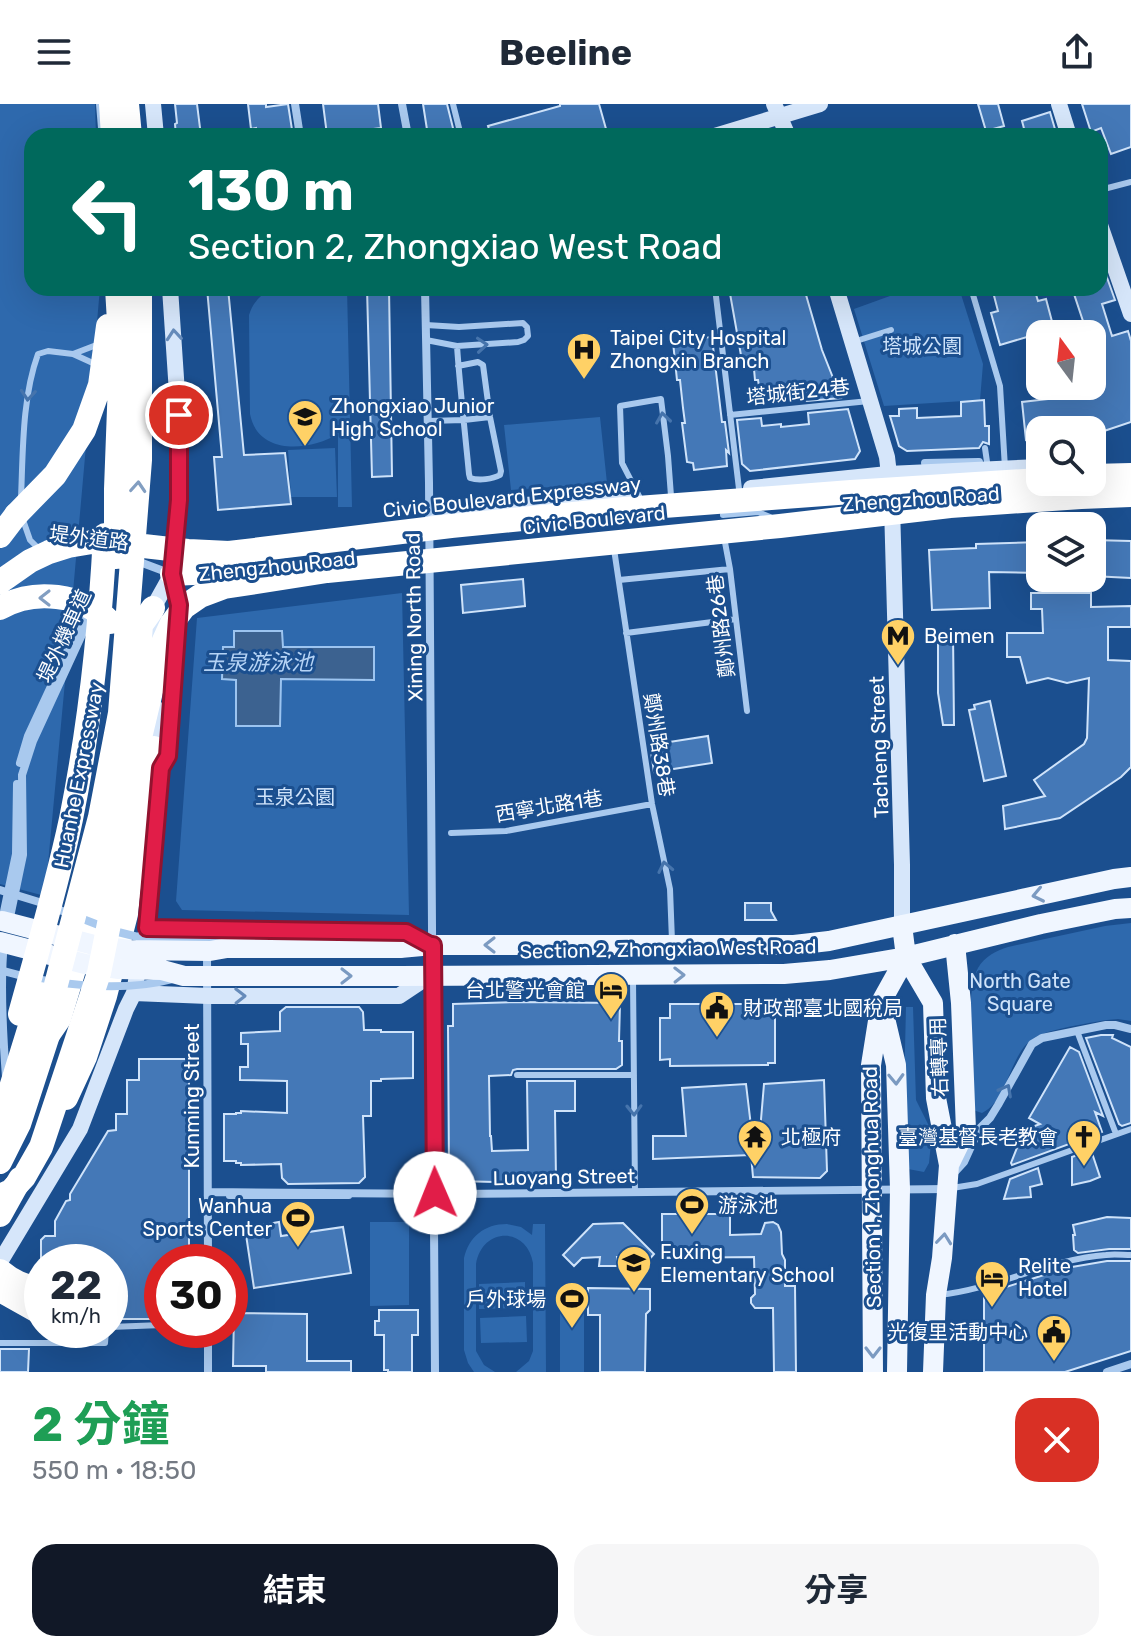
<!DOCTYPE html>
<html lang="zh-TW">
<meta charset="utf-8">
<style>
body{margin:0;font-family:Rubik,"Noto Sans TC",sans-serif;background:#f6f6f7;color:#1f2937;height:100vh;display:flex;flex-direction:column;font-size:30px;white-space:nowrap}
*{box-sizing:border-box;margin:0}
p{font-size:26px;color:#747a83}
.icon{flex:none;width:44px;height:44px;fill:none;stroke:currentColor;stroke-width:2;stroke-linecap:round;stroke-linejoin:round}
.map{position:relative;height:1268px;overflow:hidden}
.drawer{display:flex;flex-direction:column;background:#fff;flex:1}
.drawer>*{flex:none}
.top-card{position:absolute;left:24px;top:24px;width:1084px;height:168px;border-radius:24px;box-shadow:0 8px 32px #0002;background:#00695c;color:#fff;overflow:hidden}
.needle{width:52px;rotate:345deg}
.tools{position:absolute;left:1026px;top:216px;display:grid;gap:16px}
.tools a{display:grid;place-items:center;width:80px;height:80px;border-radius:16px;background:#fff;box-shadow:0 8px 32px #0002;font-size:40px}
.speed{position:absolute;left:24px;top:1140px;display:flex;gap:16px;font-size:40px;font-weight:700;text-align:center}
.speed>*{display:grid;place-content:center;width:104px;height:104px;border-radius:50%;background:#fff;box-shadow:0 8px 32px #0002;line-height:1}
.speed small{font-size:20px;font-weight:400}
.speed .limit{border:12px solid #d22;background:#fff;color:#111}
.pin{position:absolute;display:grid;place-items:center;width:68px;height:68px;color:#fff;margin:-34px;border:4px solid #fff;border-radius:50%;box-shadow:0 2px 8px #0007}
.me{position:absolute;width:88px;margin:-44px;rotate:359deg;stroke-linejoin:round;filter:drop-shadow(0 0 6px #0008)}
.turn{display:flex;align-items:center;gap:28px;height:168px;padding:0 32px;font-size:36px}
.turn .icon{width:104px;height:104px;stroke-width:2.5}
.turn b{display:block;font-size:56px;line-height:68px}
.round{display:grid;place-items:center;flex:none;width:84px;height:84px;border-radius:24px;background:#f6f6f7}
.head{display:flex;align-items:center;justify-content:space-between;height:136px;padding:0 32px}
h1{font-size:48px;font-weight:700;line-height:60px;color:#1e9e55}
.cta{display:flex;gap:16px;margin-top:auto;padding:16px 32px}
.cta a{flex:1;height:92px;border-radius:24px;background:#111827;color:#fff;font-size:32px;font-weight:700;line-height:92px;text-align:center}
.cta a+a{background:#f6f6f7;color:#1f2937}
header{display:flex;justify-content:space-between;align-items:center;height:104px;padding:0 32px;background:#fff;font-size:36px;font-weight:700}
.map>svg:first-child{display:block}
</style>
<header><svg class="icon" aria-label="menu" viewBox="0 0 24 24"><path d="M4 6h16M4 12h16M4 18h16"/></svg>Beeline<svg class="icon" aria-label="share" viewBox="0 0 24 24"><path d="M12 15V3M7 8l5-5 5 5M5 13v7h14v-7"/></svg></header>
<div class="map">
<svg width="1131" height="1268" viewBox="0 0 1131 1268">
<rect width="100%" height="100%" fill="#1b4f8f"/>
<path fill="#2e69ad" d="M0,0H95L96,32H32V184H100L73,488L85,494L70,524L45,792L0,780Z
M273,184H325L335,188L336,184H347L352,403H338V330C310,347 258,352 250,310L249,211C253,198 261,190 273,184Z
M912,184H959L983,260L980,296L884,302L854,205Z
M600,313L607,379L511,386L504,321Z
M335,344L337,393H291L288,346Z
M402,489L409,811L182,806L176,797L197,514Z
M1131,819V917L1118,915L1107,916C1089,919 1048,925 1034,934C1009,949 1009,996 982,1009L973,1006C972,975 964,888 978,864C985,852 996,847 1008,843L1105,822Z
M906,903H913L916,996L929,1022L931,1039L929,1059L924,1068L908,1065L904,988Z
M370,1118H409V1201L370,1202Z
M507,1120L521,1123L532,1131L533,1120H545L546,1268H516L529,1257L533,1247V1159C527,1122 482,1123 476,1160V1247L484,1261L495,1268H474L468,1259L464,1246V1154C469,1133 484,1120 507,1120Z
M525,1178V1204L479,1205V1180Z
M560,1183H584V1268H560Z
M526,1212L527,1238L481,1239L480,1214Z"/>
<path fill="#3c6290" stroke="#9cc4f0" stroke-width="2" d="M234,527H282L283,543H374V576L281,575L280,622H236V576L222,575L223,543H234Z"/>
<path fill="#4478b7" stroke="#cfe3fa" stroke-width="2" d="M175,0H197L201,32H176L175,20L177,19Z
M248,0H266V3L288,0L293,32H257L256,24L251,25Z
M323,0H378L381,24L327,31Z
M423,0H447L455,32H428Z
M560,0H599L608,32H491L488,22L560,2Z
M978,0H998L1004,22L986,27Z
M1082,0H1131V43L1111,50L1101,24L1091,28Z
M1050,8L1057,32H1026L1022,17Z
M1100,154L1115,196L1102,200L1112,232L1128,227L1131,237V318L1092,331V326H1040V334L1026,336L1022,298L1049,295L1044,282H1092V224L1086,226L1072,184H1100Z
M207,184H228L244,351L285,349L291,400L218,406L214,353H222Z
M367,184H389L392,372L372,373Z
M729,184H804L822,246L841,294L806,297L804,292L763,297L762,288H760L758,276H755L753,254L742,257Z
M992,184H1034L1038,197L1046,195L1054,225L1000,241L991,209L998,207Z
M710,233L712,234L722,318H725L729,349L726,346L727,362L694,366L693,359L687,358L682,319H685L683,304L680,276H677L673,238Z
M984,296L985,322H989V340L983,338L979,344L907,347L899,342L890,312H899V305L917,304V314L961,312V298Z
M848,305L860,347L855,355L750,367L742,360L737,316L761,314L762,322L781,320V323L809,320L808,309Z
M1092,436L1131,437V474L1092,472Z
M1040,438V469L989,468L990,504L932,506L929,446L976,444V440Z
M523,475L525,502L463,509L461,481Z
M1031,489H1091V503L1131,502V523H1108V556L1131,557V663L1121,673L1060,714L1005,725L1003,702L1045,692L1034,676L1084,640L1087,634L1089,574L1067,579L1048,574L1027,579L1020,553H1007V529H1043L1042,505H1031Z
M938,529H953L954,621H943L938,589Z
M990,597L1006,672L984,677L969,606L975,605L974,601Z
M708,632L712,659L654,668L650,641Z
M745,799H771V807L776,816H745Z
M514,898L620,899L619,937H622V961L616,965H517L513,966L511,971L489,972L490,1032H491L492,1047L528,1046L527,977H575V1007H555L556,1075L495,1078L456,1077L449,1070L448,922H453V900Z
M670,900H766L767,909H775V959H768V961L670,962V955L660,956V914H670Z
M286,903H359L363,908L364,926H381V928H413V974L381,975V977H371V1012H363L365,1073L359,1079L288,1080L282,1074L281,1060L241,1061V1059H236V1057H224V1010H236V1009H241V1007L287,1009V977L240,976V963H248V940H241V929L280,927V908Z
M1101,931H1113L1112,934L1131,943V1019L1122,1022L1119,1020L1086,934Z
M1070,943L1079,948L1103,1012L1095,1008L1102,1028L1012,1061L1011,1059L1024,1026L1040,1020L1029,1014Z
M139,955H189V1158H162V1215H110V1158H41V1136L45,1132H55V1117L66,1097L70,1096V1090L108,1027L116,1026V1010H127V976H139Z
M824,976L827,1067L820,1074L753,1073L751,1051L653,1055V1032H686L682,984L746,980L753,1039H759L764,980Z
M1091,1046L1100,1073L1090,1077L1072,1081V1053Z
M1038,1064L1042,1080L1030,1083L1031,1093L1004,1095L1010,1075Z
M662,1110H730V1131L761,1130L765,1119L773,1118L778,1121L781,1128L782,1150L785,1156V1182H795L796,1268H774L773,1204H755L751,1199V1194L755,1190L754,1153L662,1154Z
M1107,1113L1131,1114V1145H1109L1078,1149L1074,1146L1073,1131H1075L1073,1121Z
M279,1118L281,1132L343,1123L351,1169L254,1184L245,1124Z
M623,1119L654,1150L647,1158L639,1159L635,1153H617L618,1162H599L600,1153L582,1154L574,1162L563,1151L593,1120Z
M1107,1157H1131V1247L1065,1268H984V1190L1066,1164Z
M588,1184L650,1185V1206L646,1210L645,1268H600V1211H588Z
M379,1206H418V1231H412V1268H388V1266H384V1231H375V1217H379Z
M234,1209L307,1210V1257H351V1268H266V1262H233Z
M0,1245H29L28,1268H0Z"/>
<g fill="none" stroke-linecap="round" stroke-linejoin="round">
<path stroke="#a9c9ee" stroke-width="6" d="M99,0L101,24
M453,0L461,32
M1100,86L1131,78
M715,184L739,385
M971,184L1000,282L1005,364
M426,221L459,223L523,219L527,223L528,232L524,236L518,238L457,242L426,236
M853,238L891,226
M457,242C460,285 465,328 469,370L470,374C479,377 493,375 500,371L501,367L490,313L483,261L478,258L458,262
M73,250L95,260
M730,311L869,297
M428,317L464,316L490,313
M985,344L988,365
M1061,378L1064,379
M639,392L622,359L620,302L661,295L668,352L671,392
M21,394C23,348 22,294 38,250L48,247L73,250L99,240
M723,411L758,408L770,413
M22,413L30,436L39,445
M724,433L730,465L747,607
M614,445L652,700L670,785L672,837
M619,476L730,465
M626,529L736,515
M451,729L506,727L652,700
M633,875L635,1088
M1077,927L1116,1030
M517,971H634
M952,1084L977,1080L1131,1025
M229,1092H349
M939,1191C996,1185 1050,1155 1106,1151C1114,1150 1123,1151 1131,1151
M110,1223L162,1221
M0,1239H105L106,1226"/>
<path stroke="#a9c9ee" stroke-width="8" d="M295,0L300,32
M402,0L408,32
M425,184L429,379L435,1268
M925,359L979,358V363
M137,457L169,469
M20,659L28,632L86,507
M2,817L16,750L17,680
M9,818L23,751L22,671L33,637L91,511
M4,839C0,876 3,933 6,973
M207,847L208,1158
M952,1071L964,1058L979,1025L990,1014L998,1001L1032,940L1042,934L1106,921H1115L1131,925
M208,1088L452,1090L948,1085
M208,1226V1268
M1107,1268L1131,1260"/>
<path stroke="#d6e6fa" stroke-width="16" d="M153,0L156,32
M774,0L788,32
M1059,0L1069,32
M715,32L820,0
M1100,121L1131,210
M836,184L887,353L890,379
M751,384L888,370L1040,363
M892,402L902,761V821
M431,420L458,406L632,393
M156,544V521L153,504L172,470L180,463
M155,603L154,644L161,664
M147,824L207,826L406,828L430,841
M134,889L208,892H399L429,872
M0,1158L80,1025L126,905L134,889L139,859L147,824L161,664L168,652L179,501L172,470L177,434L180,334L170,184"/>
<path stroke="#f0f6ff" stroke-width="20" d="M902,821L906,853L933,899L936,994L949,1061L942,1154L936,1191L933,1268
M400,844L433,841H794L829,837L1114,775L1131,773
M400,872L784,870L830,866L906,853L1041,820L1115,805L1131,804
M884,910L896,961L900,1085L897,1268
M949,1061L966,1026L961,899L955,840
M873,1268L871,961L881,898L906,853"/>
<path stroke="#fff" stroke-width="24" d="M111,0L113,32
M127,0L130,32
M1092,372L1131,371
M0,432L16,411
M172,470L214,468
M136,641L134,611L141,521L153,504
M48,931L59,915L116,726
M66,994L85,953L105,892L126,810L143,662L154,644
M0,1111L20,1075
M0,1167C13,1178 24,1182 41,1185
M0,1186L41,1209"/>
<path stroke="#a9c9ee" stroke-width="8" d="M0,786L39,798L114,827L138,833L212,835L223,841
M0,866C51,881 121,889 173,875"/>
<path stroke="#f0f6ff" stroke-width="20" d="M2,817L94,841L129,846L210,847L227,844H400
M0,838L85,860L119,865L162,866L184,872H400"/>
<path stroke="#fff" stroke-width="24" d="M16,411L55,371L84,326L100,281L108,222
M116,453V385L121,251L117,184
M0,478L30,457L49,448L68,442L92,438L117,439L188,447L229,449L451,422L624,405L851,388L1040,376
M0,504C34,484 82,490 110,518
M116,726L139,638L162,541L172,519L184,503L200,492L224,483L327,467L780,422L950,402L1081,393L1131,391
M20,910C38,845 57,781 71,715C90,621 100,527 105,431
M0,1019L40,890
M0,1058L19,1020L48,931V911L100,713L120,609L140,356V184
M0,1092L11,1087L24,1073L41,1043L99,869L122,756L128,711"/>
</g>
<defs><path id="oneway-chevron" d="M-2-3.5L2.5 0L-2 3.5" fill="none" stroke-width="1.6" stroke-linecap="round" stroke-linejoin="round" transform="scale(2)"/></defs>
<g stroke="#668bba">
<use href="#oneway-chevron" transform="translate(174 231) rotate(-95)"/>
<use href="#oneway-chevron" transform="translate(240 892) rotate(-1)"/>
</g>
<g stroke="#4674ac">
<use href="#oneway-chevron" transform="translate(482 241) rotate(-4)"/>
<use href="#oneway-chevron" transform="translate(28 291) rotate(95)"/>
<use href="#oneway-chevron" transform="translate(663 314) rotate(-98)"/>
<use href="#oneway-chevron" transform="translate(665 763) rotate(-102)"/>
<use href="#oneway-chevron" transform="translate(1006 986) rotate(-62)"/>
<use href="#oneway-chevron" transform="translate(634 1006) rotate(89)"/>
</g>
<g stroke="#829ec1">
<use href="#oneway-chevron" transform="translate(138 383) rotate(-86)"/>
<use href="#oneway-chevron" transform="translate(45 494) rotate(180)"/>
</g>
<g stroke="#7b9ac1">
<use href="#oneway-chevron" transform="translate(1038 791) rotate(168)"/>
<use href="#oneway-chevron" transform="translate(490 841) rotate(180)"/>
<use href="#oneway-chevron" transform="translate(679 871) rotate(-1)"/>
<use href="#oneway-chevron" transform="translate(346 872)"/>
<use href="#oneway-chevron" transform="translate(896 975) rotate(88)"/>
<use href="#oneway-chevron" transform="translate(944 1135) rotate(-84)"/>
<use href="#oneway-chevron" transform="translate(873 1248) rotate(90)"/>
</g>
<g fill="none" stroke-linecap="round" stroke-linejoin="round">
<defs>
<path id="route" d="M179,311V396L172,470L179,501L168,652L161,664L147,824L406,828L430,841H433L435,1089"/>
</defs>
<use href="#route" stroke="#92132f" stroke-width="20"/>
<use href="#route" stroke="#e11d48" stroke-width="14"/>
</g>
<defs>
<symbol id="hospital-pin" viewBox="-11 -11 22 30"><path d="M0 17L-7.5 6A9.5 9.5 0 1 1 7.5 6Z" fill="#ffd166" stroke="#1b4f8f"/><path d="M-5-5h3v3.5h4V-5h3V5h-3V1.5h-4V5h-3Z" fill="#111"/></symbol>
<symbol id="school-pin" viewBox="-11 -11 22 30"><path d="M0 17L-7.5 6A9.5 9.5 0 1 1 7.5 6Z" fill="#ffd166" stroke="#1b4f8f"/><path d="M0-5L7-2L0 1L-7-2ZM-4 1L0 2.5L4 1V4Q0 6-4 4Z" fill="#111"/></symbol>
<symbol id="metro-pin" viewBox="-11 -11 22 30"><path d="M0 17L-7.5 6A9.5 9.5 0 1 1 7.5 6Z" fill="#ffd166" stroke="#1b4f8f"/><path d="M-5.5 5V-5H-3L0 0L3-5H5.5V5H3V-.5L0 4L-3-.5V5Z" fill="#111"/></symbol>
<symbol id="hotel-pin" viewBox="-11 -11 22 30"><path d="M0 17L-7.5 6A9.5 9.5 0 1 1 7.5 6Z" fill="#ffd166" stroke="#1b4f8f"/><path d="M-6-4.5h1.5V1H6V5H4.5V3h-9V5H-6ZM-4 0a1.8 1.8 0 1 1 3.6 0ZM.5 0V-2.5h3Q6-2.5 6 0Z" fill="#111"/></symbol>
<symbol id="civic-pin" viewBox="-11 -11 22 30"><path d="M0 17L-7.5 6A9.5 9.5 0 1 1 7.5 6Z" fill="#ffd166" stroke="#1b4f8f"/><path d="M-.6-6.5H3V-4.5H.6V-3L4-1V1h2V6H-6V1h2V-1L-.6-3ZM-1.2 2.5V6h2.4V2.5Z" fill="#111"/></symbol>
<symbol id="temple-pin" viewBox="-11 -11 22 30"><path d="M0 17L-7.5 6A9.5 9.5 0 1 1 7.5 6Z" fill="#ffd166" stroke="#1b4f8f"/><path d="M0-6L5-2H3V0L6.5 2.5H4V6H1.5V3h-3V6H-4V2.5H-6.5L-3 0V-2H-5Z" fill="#111"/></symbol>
<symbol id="church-pin" viewBox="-11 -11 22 30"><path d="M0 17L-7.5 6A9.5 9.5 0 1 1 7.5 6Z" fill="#ffd166" stroke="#1b4f8f"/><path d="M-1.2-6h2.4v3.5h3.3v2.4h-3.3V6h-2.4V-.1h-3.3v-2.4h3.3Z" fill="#111"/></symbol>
<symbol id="stadium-pin" viewBox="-11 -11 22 30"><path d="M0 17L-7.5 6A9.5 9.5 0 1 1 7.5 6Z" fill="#ffd166" stroke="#1b4f8f"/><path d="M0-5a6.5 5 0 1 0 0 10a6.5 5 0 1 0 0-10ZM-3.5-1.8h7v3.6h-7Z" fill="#111"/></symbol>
</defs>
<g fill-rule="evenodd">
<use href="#hospital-pin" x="564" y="226" width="40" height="54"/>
<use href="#school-pin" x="285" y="293" width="40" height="54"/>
<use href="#metro-pin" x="878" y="512" width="40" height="54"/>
<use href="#hotel-pin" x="591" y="866" width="40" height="54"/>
<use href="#civic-pin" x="697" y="884" width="40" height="54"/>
<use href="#temple-pin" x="735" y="1013" width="40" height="54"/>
<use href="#church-pin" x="1064" y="1013" width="40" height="54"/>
<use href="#stadium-pin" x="672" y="1081" width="40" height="54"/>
<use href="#stadium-pin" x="278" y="1094" width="40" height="54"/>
<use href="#school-pin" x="614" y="1139" width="40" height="54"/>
<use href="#hotel-pin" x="972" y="1154" width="40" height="54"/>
<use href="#stadium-pin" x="552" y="1175" width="40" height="54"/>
<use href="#civic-pin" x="1034" y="1208" width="40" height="54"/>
</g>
<g text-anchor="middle" stroke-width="6" stroke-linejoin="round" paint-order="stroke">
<g font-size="20" fill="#fff" stroke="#1b4f8f" text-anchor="start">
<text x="610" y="241">Taipei City Hospital<tspan x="610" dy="23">Zhongxin Branch</tspan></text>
<text x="331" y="309">Zhongxiao Junior<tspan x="331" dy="23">High School</tspan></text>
<text x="924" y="539">Beimen</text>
<text x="585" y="893" text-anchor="end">台北警光會館</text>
<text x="743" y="911">財政部臺北國稅局</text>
<text x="781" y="1040">北極府</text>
<text x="1058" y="1040" text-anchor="end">臺灣基督長老教會</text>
<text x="718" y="1108">游泳池</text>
<text x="272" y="1109" text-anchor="end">Wanhua<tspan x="272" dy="23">Sports Center</tspan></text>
<text x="660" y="1155">Fuxing<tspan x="660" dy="23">Elementary School</tspan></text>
<text x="1018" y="1169">Relite<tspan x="1018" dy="23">Hotel</tspan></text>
<text x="546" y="1202" text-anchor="end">戶外球場</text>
<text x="1028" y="1235" text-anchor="end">光復里活動中心</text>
</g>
<g font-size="20" fill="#cfe3fa" stroke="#1b4f8f">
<text x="922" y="249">塔城公園</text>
<text x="295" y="700">玉泉公園</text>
<text x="1020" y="884">North Gate<tspan x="1020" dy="23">Square</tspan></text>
</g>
<g font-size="20" fill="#fff" stroke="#1b4f8f">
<text transform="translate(798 288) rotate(-6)" y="7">塔城街24巷</text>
<text transform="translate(512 393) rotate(-6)" y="7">Civic Boulevard Expressway</text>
<text transform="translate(921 395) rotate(-4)" y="7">Zhengzhou Road</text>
<text transform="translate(594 416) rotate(-6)" y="7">Civic Boulevard</text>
<text transform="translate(89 434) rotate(7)" y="7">堤外道路</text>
<text transform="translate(277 462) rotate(-6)" y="7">Zhengzhou Road</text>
<text transform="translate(414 513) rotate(-91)" y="7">Xining North Road</text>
<text transform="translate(721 522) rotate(-97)" y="7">鄭州路26巷</text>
<text transform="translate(64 532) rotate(-65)" y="7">堤外機車道</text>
<text transform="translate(659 641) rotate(81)" y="7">鄭州路38巷</text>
<text transform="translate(879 643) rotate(-92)" y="7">Tacheng Street</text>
<text transform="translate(79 671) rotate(-79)" y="7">Huanhe Expressway</text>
<text transform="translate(549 702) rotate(-9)" y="7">西寧北路1巷</text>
<text transform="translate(668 845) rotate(-1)" y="7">Section 2, Zhongxiao West Road</text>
<text transform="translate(939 953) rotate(-92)" y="7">右轉專用</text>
<text transform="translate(192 992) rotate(-90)" y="7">Kunming Street</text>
<text transform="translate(564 1073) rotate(-1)" y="7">Luoyang Street</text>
<text transform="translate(872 1083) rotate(-91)" y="7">Section 1, Zhonghua Road</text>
</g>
<g font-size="22" font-style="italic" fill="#b5d3f5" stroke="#1b4f8f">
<text x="258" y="566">玉泉游泳池</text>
</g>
</g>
</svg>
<div class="tools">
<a><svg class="needle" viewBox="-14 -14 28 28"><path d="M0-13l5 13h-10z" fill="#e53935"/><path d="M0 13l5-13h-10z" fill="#747a83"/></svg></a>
<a><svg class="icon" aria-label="search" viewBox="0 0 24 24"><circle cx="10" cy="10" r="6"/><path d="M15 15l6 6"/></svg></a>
<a><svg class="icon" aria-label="layers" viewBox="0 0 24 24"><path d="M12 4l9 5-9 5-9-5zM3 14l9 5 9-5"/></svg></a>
</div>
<div class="speed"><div>22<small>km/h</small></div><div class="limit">30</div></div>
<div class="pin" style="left:179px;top:311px;background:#d93025"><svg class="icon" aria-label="arrive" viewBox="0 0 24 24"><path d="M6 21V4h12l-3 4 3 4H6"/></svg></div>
<svg class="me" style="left:435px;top:1089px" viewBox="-20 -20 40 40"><circle r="19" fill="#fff"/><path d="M0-13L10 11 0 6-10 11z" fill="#e11d48"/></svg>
<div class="top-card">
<div class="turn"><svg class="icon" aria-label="left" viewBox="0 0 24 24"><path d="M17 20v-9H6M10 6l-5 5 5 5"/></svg><div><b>130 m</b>Section 2, Zhongxiao West Road</div></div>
</div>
</div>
<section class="drawer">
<div class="head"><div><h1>2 分鐘</h1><p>550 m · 18:50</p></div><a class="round" style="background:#d93025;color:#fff"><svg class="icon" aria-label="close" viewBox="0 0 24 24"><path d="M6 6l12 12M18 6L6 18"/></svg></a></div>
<div class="cta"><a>結束</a><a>分享</a></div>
</section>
